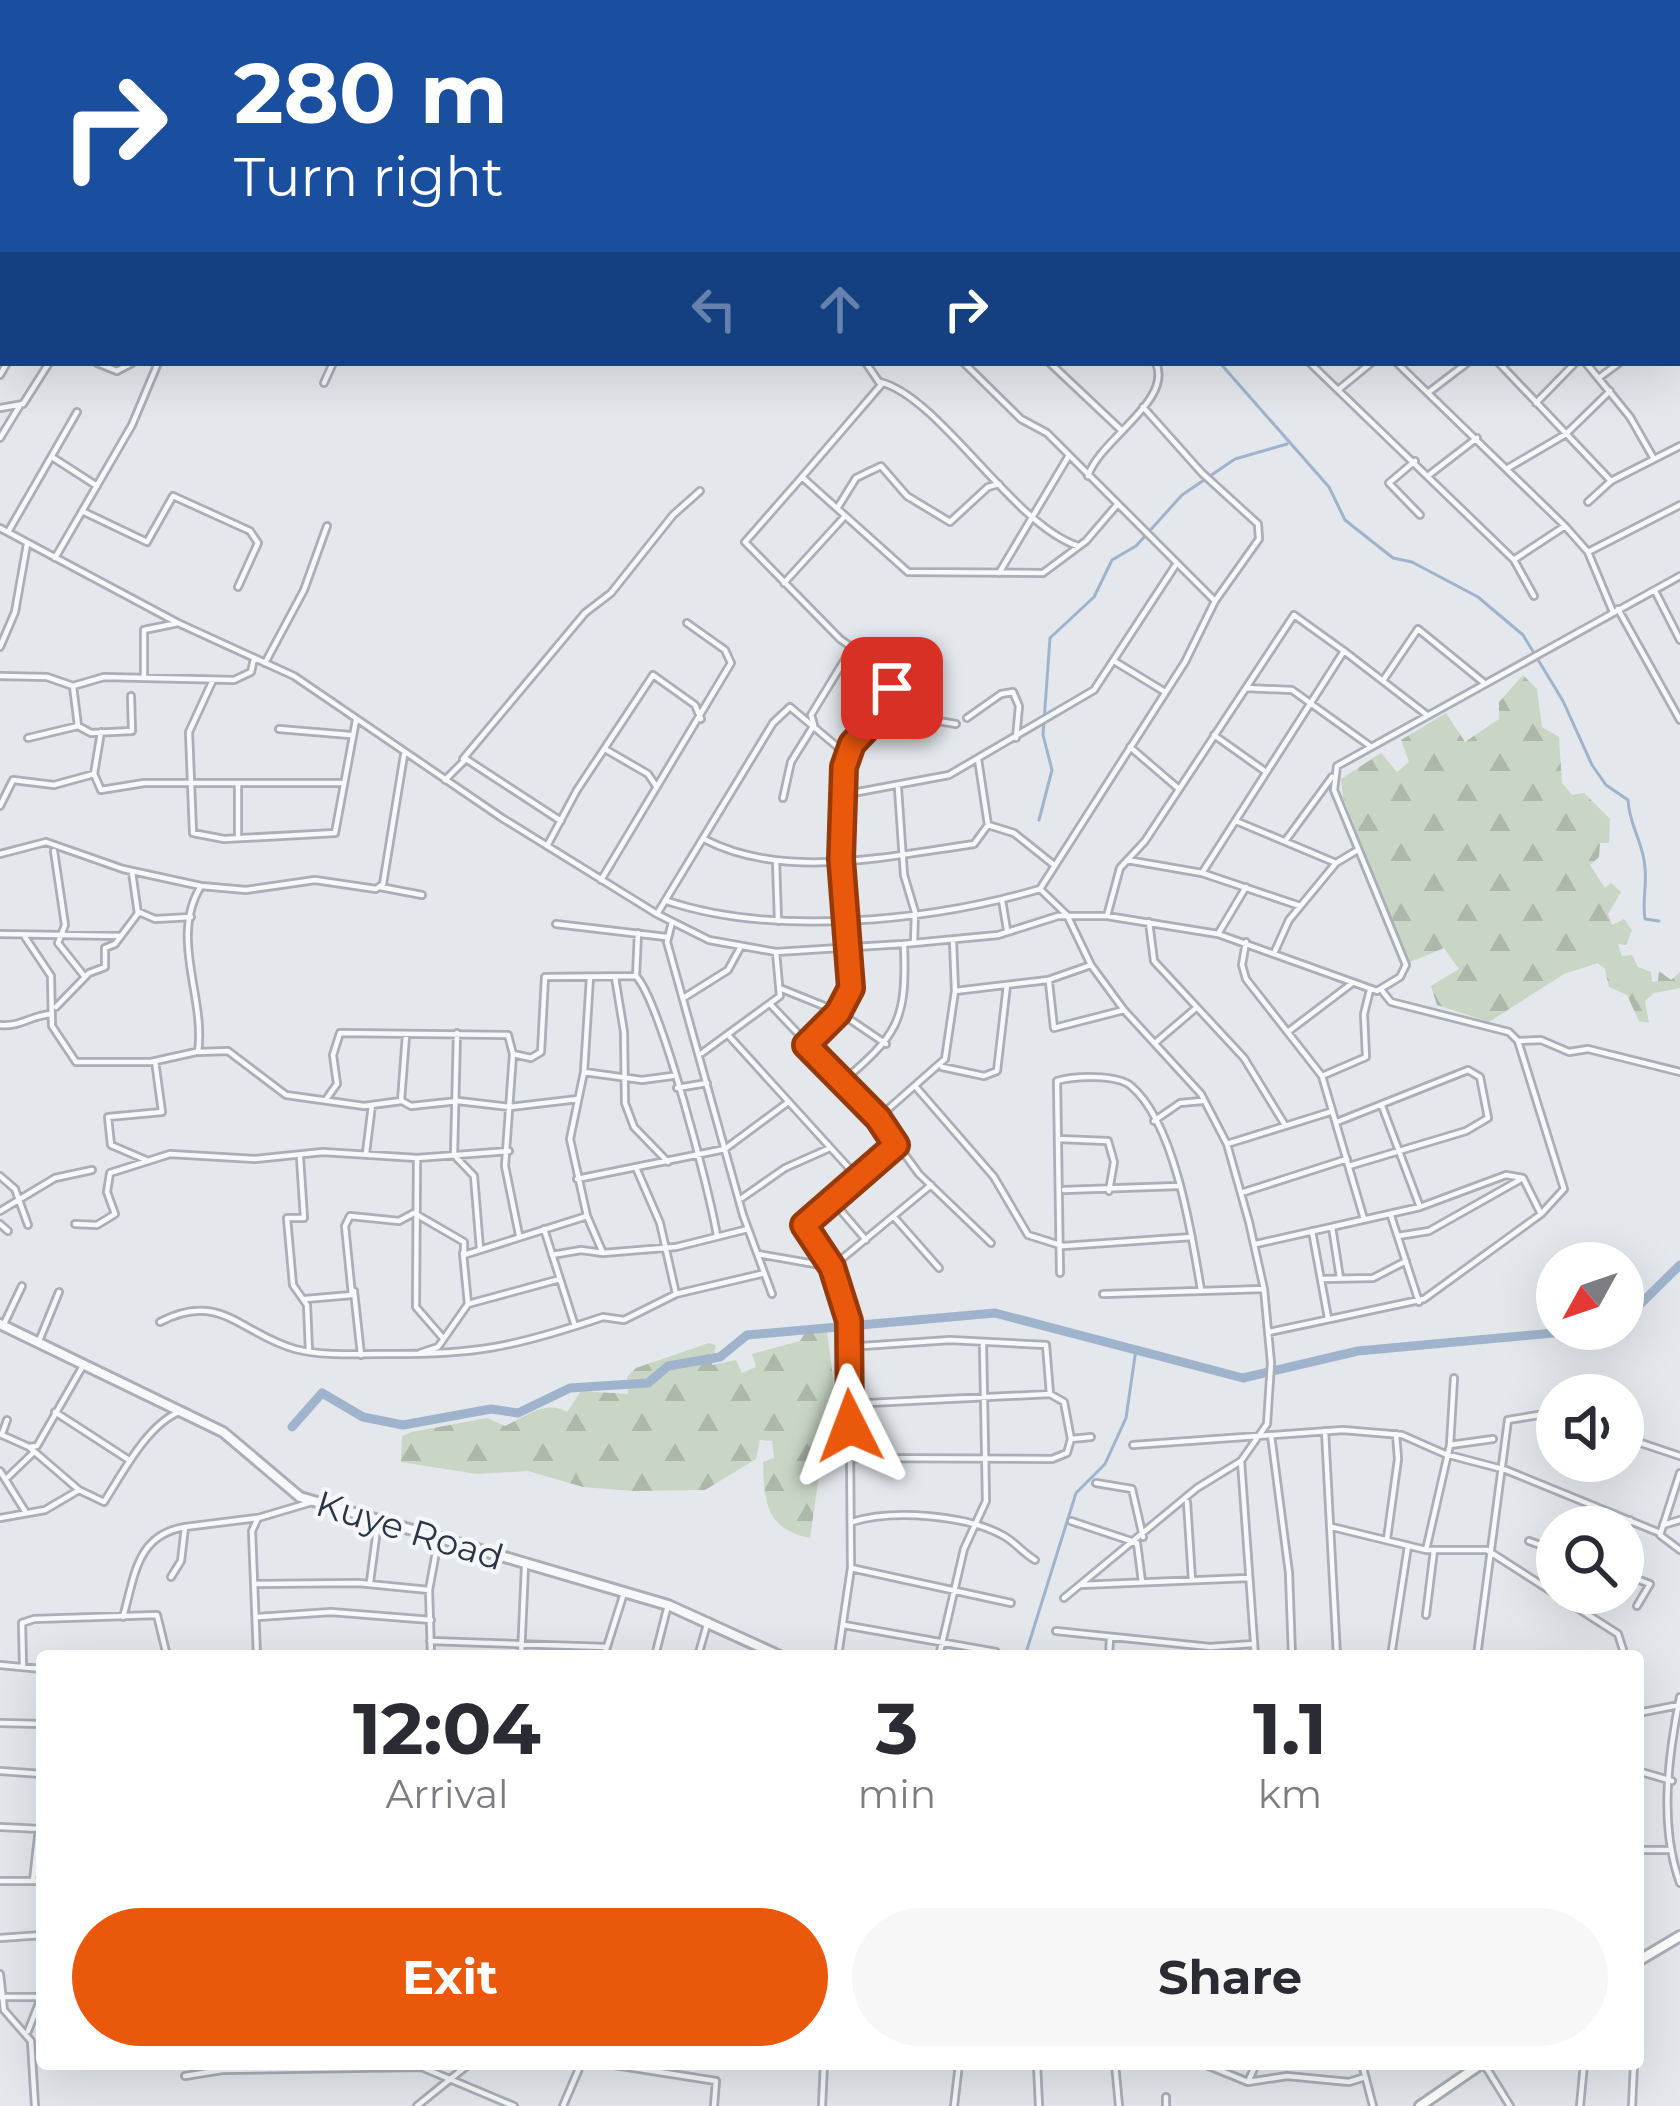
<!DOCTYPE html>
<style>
body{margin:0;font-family:Montserrat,sans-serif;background:#f7f7f7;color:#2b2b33;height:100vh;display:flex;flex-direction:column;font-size:45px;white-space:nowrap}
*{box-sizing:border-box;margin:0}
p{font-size:39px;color:#7c7c81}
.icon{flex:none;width:66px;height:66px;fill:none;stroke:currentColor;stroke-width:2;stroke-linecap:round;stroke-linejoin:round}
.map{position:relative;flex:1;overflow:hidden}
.panel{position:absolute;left:36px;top:1650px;width:1608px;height:420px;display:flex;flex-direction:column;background:#fff;border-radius:12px;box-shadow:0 12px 48px #0002}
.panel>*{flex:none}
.top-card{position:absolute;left:0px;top:0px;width:1680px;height:366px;box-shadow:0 12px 48px #0002;background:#1a4fa0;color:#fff;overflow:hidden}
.needle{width:78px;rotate:230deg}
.buttons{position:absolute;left:1536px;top:1242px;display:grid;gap:24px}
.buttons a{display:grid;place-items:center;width:108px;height:108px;border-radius:50%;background:#fff;box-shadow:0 12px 48px #0002;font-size:60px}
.pin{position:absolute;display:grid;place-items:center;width:102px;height:102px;color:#fff;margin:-51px;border-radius:24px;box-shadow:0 6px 18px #0006}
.me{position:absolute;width:132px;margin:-66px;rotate:357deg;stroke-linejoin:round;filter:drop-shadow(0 0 9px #0008)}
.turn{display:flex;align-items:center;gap:42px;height:252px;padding:0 36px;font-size:54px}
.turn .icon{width:156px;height:156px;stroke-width:2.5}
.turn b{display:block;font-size:84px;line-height:102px}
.lanes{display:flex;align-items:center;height:114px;padding:0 36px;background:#0003;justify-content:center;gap:60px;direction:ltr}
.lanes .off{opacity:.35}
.eta{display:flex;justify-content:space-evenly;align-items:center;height:204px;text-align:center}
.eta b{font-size:72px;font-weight:700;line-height:84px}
.button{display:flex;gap:24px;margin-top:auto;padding:24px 36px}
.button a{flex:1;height:138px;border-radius:72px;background:#ea580c;color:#fff;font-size:48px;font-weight:700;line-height:138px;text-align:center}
.button a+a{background:#f7f7f7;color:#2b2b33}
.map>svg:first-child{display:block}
</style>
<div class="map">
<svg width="1680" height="2106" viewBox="0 0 1680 2106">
<defs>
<pattern id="forest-firs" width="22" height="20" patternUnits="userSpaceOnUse" patternTransform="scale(3)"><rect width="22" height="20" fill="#c9d6c5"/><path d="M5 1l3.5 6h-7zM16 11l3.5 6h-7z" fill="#adb8ab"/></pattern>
</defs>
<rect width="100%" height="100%" fill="#e4e7ec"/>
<path fill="url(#forest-firs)" d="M1523,675L1537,689L1542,727L1559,737L1562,783L1572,795L1584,793L1610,819L1609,843H1600L1599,857L1590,865L1605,888L1611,883L1621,892L1608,914L1612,925L1624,919L1632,930L1626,945L1618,944L1622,956L1632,955L1638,967L1651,972L1652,982L1658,981L1659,971L1671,980L1680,972V988L1654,993L1645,1001L1649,1023L1639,1021L1627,995L1609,987L1605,969L1598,963L1564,974L1489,1022L1437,1005L1431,986L1459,969L1444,948L1408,963L1343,797L1341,779L1381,753L1397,772L1409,762L1401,740L1446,713L1465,742L1499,719V702Z
M827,1331L837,1409L828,1413L810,1538C766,1529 764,1502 763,1462L774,1458L772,1441L760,1440L756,1459L705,1490L633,1491L583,1487L528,1471L477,1474L401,1462L402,1436L412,1432L487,1418L505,1426C525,1417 545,1399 567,1412L581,1391L628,1394L627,1377L636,1368L709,1343L716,1345L712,1365L736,1360L742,1373L756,1367L752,1354L800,1341L805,1333Z"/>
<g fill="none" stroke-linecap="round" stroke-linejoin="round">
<path stroke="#9fb4cc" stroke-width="3" d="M1125,3V0
M1220,363L1329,487L1345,520L1393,558L1412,562L1478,597L1523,635L1563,701L1592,765L1606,785L1628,800C1629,826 1644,843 1645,868C1647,886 1642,901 1645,919L1659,921
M1039,820L1052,770L1043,735L1050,638L1094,597L1112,560L1136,546L1182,495L1235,459L1287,444
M1025,1656L1076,1493L1105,1464L1126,1418L1136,1349"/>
<path stroke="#9fb4cc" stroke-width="9" d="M1623,1321L1680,1265
M292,1427L322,1393L363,1417L403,1425L491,1409L518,1413L570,1388L648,1383L668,1366L720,1357L747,1335L995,1313L1243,1378L1358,1351L1596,1329"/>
<defs>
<path id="minor" d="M689,0L696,3
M859,0L867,3
M1265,0L1267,3
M1392,0L1393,3
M1555,0L1559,3
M737,3V0
M785,3L786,0
M838,3L839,0
M947,3L948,0
M1054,3V0
M1477,3L1482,0
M1567,3V0
M1677,194L1680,204
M1677,265L1680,264
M0,284L3,278
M0,323L3,326
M97,363L117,371L132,363
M1050,363L1120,429
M1310,363L1514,560L1534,596
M1397,363L1565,526L1588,552L1613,612
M1499,363L1611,481
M1586,363L1630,417L1654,459
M0,375L7,363
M1600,377L1619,363
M880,382C940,397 1013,525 1078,546
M324,383L333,363
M1338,390L1371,363
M1429,392L1467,363
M1536,403L1575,363
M1143,407L1202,473L1258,524L1259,539L1215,601
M0,408L23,404L49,363
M0,438L19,407
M52,457L97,486
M1415,461L1389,483L1420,515
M1508,468L1566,434L1610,391
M1429,475L1477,438
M1088,476C1100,439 1173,401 1156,363
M802,477L881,385L866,363
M1588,502L1611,481L1680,446
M838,507L856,478L881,466L907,496L950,522L988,487L999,484
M82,511L147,542L173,496L250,531L258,543L238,587
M0,528L178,623L294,676L502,818L657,914L709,940L776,952L903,944L998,935L1058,916H1107L1218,934L1377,991L1400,977L1406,965L1334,790L1337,766L1680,576
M8,532L77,412
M1588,552L1680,505
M55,558L132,425L158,363
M1515,559L1565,526
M999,573L1068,457
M784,583L845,516
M1655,591L1680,640
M1618,609L1680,720
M0,647L15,612L27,544
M1114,661L1165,692
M265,663L304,590L327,526
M0,676L47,677L73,686L104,677L234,680L251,672L254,659
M144,678V630L178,623
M1384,679L1418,629L1483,682
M213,680L189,732L193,833L224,839L335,833L356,720
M73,686L78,726
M1246,688L1292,690L1370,746
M885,712L956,724
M967,718L1001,694L1013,692L1019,706L1016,738
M279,729L350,735
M101,732L94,774L101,790L144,783H341
M1214,735L1266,772
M28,738L78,726L91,733L132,731L131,696
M1130,747L1179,789
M605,749L648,774L656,786
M463,759L585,613L611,593L673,515L700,491
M445,780L466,759L561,821
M898,788L904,875L915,912L914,942
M842,795L949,775L1094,690L1175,566
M783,798L791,762L814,725L811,715L853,646
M0,806L13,780L54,785L94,774
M1236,821L1336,863L1356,851
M988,825L1014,833L1054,865
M238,838V784
M704,839C784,881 889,856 974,844L988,825L978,759
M1286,840L1332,777
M547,846L577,790L653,675L695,705L701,719
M54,851L65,925L58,943L85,977
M0,854L46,842L123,869L201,886L246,890L315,880L376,889L383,884L404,755
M1127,860L1202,873L1300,906
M776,861L778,921
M132,872L138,914
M1202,873L1344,651L1427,715
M601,880L731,663L725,650L687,623
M201,886C169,938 206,998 198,1052L228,1051L286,1095L364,1106L401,1101L406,1035
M380,887L422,895
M1040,889L1067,915L1091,965L1124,1010L1201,1094L1227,1144L1249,1222L1264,1289L1271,1363L1267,1424L1241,1461L1255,1656
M1002,900L1007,930
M667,901C775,937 930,921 1040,889L1185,662L1215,601L1047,433L1021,419L964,363
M657,914L773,723L790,707L846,754
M1107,916L1120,868L1145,841L1294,615L1344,651
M672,922L667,942L743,1215L772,1294
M1149,922L1154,961L1244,1058L1285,1125
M556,924L666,937
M0,934L120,936
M1218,934L1246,887
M25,937L51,976L52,1026L76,1062H151L196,1052
M1246,942L1242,965L1246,979L1322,1076L1364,1219
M1275,951L1289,920L1336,863
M636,976C661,1003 710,1192 717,1236
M590,977L584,1072L570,1139L587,1216L603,1253L676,1247L748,1229
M615,977L624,1032L625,1103L634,1127L668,1162
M1049,982L1054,1028L1124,1010
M782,989L839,1012L886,1044
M955,991L1048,980L1091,965
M685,997L728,970L740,948
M771,1005L878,1118L919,1174L991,1243
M56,1007L89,973L105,967V948L115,944L139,912L155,919L191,917
M0,1025C21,1027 31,1015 52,1014
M1289,1031L1351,984
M457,1033L454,1155L474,1176L480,1249
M729,1036L858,1178
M1519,1041L1541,1040L1569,1052L1588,1049L1680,1072
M1155,1043L1196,1008
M805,1045L838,1013L851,988L841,859L843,767L859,732L883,711L893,676L840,639L745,542L802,477L908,572L1043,573L1086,541L1116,506
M702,1053L780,996L776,952
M513,1054L531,1058L541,1052L545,977L636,976L638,933
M942,1067L984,1076L997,1071L1007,985
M584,1072L642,1080L672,1076
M1322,1076L1366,1057L1364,1014L1370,990
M841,1083C897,1035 907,1022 904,946
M915,1086L994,1177L1028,1235L1063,1246L1192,1237
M677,1088L707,1083
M327,1098L337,1084L333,1055L340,1033L508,1035L513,1054L505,1166L519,1235
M402,1101L411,1106L458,1101L510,1107L578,1099
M1382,1106L1420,1207
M878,1118L945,1059L955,991L953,940
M1154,1121L1180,1103L1202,1101
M1337,1122L1468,1070L1480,1077L1488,1118L1466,1131L1349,1166
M1058,1139L1108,1141L1114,1162L1109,1191
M1227,1144L1330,1112
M366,1153L372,1105
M300,1158L304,1218H287L293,1285L307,1305L309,1351
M417,1158L416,1307L442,1337
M146,1160L111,1145L108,1117L162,1112L155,1061
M637,1170L660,1223L676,1294
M0,1176L15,1189L28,1225
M577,1179L725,1149L787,1103
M1064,1190L1178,1186
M1241,1193L1347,1159
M742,1198L785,1168L830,1148
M831,1199L866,1240
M0,1211L55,1178L92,1170
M1391,1216L1419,1302
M894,1217L939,1268
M0,1224L8,1231
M75,1224L97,1225L115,1214L107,1192L110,1173L170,1154L255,1159L323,1152L417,1158L509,1151
M1332,1227L1340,1278
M544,1229L575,1326
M1312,1231L1328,1318
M1398,1236L1429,1231L1523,1178
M1256,1244L1420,1207L1506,1175L1523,1178L1541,1214
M758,1254L832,1267L931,1185
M552,1255L581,1250L603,1253
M1060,1273L1057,1081C1074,1076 1117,1074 1131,1086C1175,1123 1192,1236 1201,1290
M1321,1279L1373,1278L1406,1261
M354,1291L361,1355
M1103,1294L1264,1289
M305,1299L352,1295L345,1226L350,1216L399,1221L414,1213L464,1242V1255L587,1216
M468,1304L560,1279
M160,1322C220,1290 241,1334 295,1349C323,1356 349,1354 378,1354C474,1355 511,1348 603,1317L624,1320L676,1294L761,1274
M4,1324L22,1286
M1269,1332L1424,1299L1541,1214L1564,1189L1518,1041L1509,1032L1391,1002L1383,992
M39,1341L59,1292
M847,1347L950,1340L1046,1345L1050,1394
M420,1353L438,1347L468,1304L463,1253
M849,1404L1050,1394L1064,1402L1071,1439
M55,1412L129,1460
M1325,1431L1337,1656
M0,1434L29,1447L79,1490
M2,1434L7,1420
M1271,1435L1289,1573L1292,1656
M1623,1437L1680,1456
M1133,1445L1343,1430L1402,1435L1445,1454L1506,1470L1660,1533
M1450,1445L1493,1439
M29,1447L37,1446L84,1364
M854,1458L1052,1459L1067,1453L1071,1439L1091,1437
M0,1471L25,1511
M1680,1473L1660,1535L1680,1550
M8,1477L34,1452
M1096,1483L1132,1489L1143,1537
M1187,1502L1192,1580
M0,1518L45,1510L79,1490L104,1502C122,1474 147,1425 179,1412
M1071,1521L1137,1543L1142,1582
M852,1522C893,1509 967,1515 1004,1536C1016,1543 1023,1553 1035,1560
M1663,1525L1680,1520
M1332,1527L1426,1550H1487L1618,1634L1625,1656
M1387,1539L1398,1459L1396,1434
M1529,1541L1557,1551
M1623,1541L1630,1520
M1426,1550L1450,1445L1454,1378
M851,1568L1011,1603
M1623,1574L1650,1584L1637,1606
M171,1577L181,1561L185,1527L257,1518
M370,1582L378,1522
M1543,1583L1555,1550
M255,1584L358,1583L429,1590
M1080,1585L1248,1578
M1064,1598L1197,1488L1241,1461
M1426,1615L1434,1550
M123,1617C135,1576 136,1535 185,1527
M258,1617L331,1612L431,1620
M844,1625L996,1652
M1056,1631L1210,1647L1253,1644
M430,1641L606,1647
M257,1656L252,1531L258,1518L312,1502
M431,1656L429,1590L438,1541
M521,1656L525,1566
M604,1656L624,1593
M655,1656L668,1605
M698,1656L708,1621
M838,1656L851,1568L849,1321L832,1267L804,1225L896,1145
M939,1656L964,1549L986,1501L983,1345
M1109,1656L1110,1638
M1391,1656L1408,1546
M1477,1656L1508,1420L1557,1412
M0,1665L42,1669
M23,1666L22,1623L34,1619L157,1615L167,1656
M1680,1697C1668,1757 1659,1826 1680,1883
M1638,1713L1679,1705
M0,1723L42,1724
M0,1771L42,1774
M1638,1771L1672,1781
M0,1827L42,1829
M1638,1850H1668
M0,1881H42
M33,1881L39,1828
M0,1938L42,1935
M0,1974L4,2010L31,2041L35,2106
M0,1997H42
M1638,2016V2045
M28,2031L41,1998
M608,2064L716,2081L714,2106
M1037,2064L1039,2106
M1115,2064L1119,2106
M1204,2064L1248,2082L1287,2076L1349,2082L1365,2077
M1362,2064L1373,2106
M1484,2064L1510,2106
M185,2076L222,2070L421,2067L514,2106
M1248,2082L1256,2064
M1166,2097V2106
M417,2106L469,2064
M563,2106L581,2064
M822,2106L824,2064
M954,2106L959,2064
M1580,2106L1584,2064
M1632,2106L1634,2064"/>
<path id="tertiary" d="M0,1324L223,1432L300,1497L668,1605L780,1656"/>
<path id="secondary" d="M1334,0L1336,3
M1677,315L1680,317
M1638,1961L1680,1936
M1420,2106L1481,2064"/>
</defs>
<use href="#minor" stroke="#a9aeb7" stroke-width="10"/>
<use href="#tertiary" stroke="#a9aeb7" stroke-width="14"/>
<use href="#secondary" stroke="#a9aeb7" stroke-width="14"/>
<use href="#minor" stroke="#f7f8fa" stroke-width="4.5"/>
<use href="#tertiary" stroke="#f7f8fa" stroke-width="8"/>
<use href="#secondary" stroke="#fff" stroke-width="8"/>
</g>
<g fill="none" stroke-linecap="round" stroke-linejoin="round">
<defs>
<path id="route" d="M850,1426L849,1321L832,1267L804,1225L896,1145L878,1118L806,1045L838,1013L851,988L841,859L844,767L852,744L883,711L892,688"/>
</defs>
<use href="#route" stroke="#983908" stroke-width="30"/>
<use href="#route" stroke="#ea580c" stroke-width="21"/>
</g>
<g text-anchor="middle" stroke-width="9" stroke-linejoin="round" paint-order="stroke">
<g font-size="36" fill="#2b3445" stroke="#f4f6f9">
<text transform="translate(410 1530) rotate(17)" y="13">Kuye Road</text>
</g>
</g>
</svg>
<div class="buttons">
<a><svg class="needle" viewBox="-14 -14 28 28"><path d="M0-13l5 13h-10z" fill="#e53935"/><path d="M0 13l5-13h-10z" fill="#7c7c81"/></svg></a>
<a><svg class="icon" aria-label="sound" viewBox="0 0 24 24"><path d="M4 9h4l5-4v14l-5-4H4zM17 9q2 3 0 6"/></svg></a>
<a><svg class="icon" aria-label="search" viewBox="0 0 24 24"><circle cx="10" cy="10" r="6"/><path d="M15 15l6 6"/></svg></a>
</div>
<div class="pin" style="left:892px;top:688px;background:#d93025"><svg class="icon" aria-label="arrive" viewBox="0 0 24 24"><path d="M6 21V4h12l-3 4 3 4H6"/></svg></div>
<svg class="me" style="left:850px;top:1426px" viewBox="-20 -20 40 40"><path d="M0-17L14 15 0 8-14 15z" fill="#ea580c" stroke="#fff" stroke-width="4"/></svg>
<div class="top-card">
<div class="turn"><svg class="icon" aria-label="right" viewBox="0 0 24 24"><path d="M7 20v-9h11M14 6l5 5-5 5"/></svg><div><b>280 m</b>Turn right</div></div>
<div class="lanes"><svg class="icon off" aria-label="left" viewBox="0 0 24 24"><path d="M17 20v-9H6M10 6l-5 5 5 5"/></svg><svg class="icon off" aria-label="ahead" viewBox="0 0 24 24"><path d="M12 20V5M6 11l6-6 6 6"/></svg><svg class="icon" aria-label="right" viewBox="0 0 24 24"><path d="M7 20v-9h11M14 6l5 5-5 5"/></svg></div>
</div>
<section class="panel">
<div class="eta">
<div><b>12:04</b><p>Arrival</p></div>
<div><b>3</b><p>min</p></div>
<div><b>1.1</b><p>km</p></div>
</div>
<div class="button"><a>Exit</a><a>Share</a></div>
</section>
</div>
